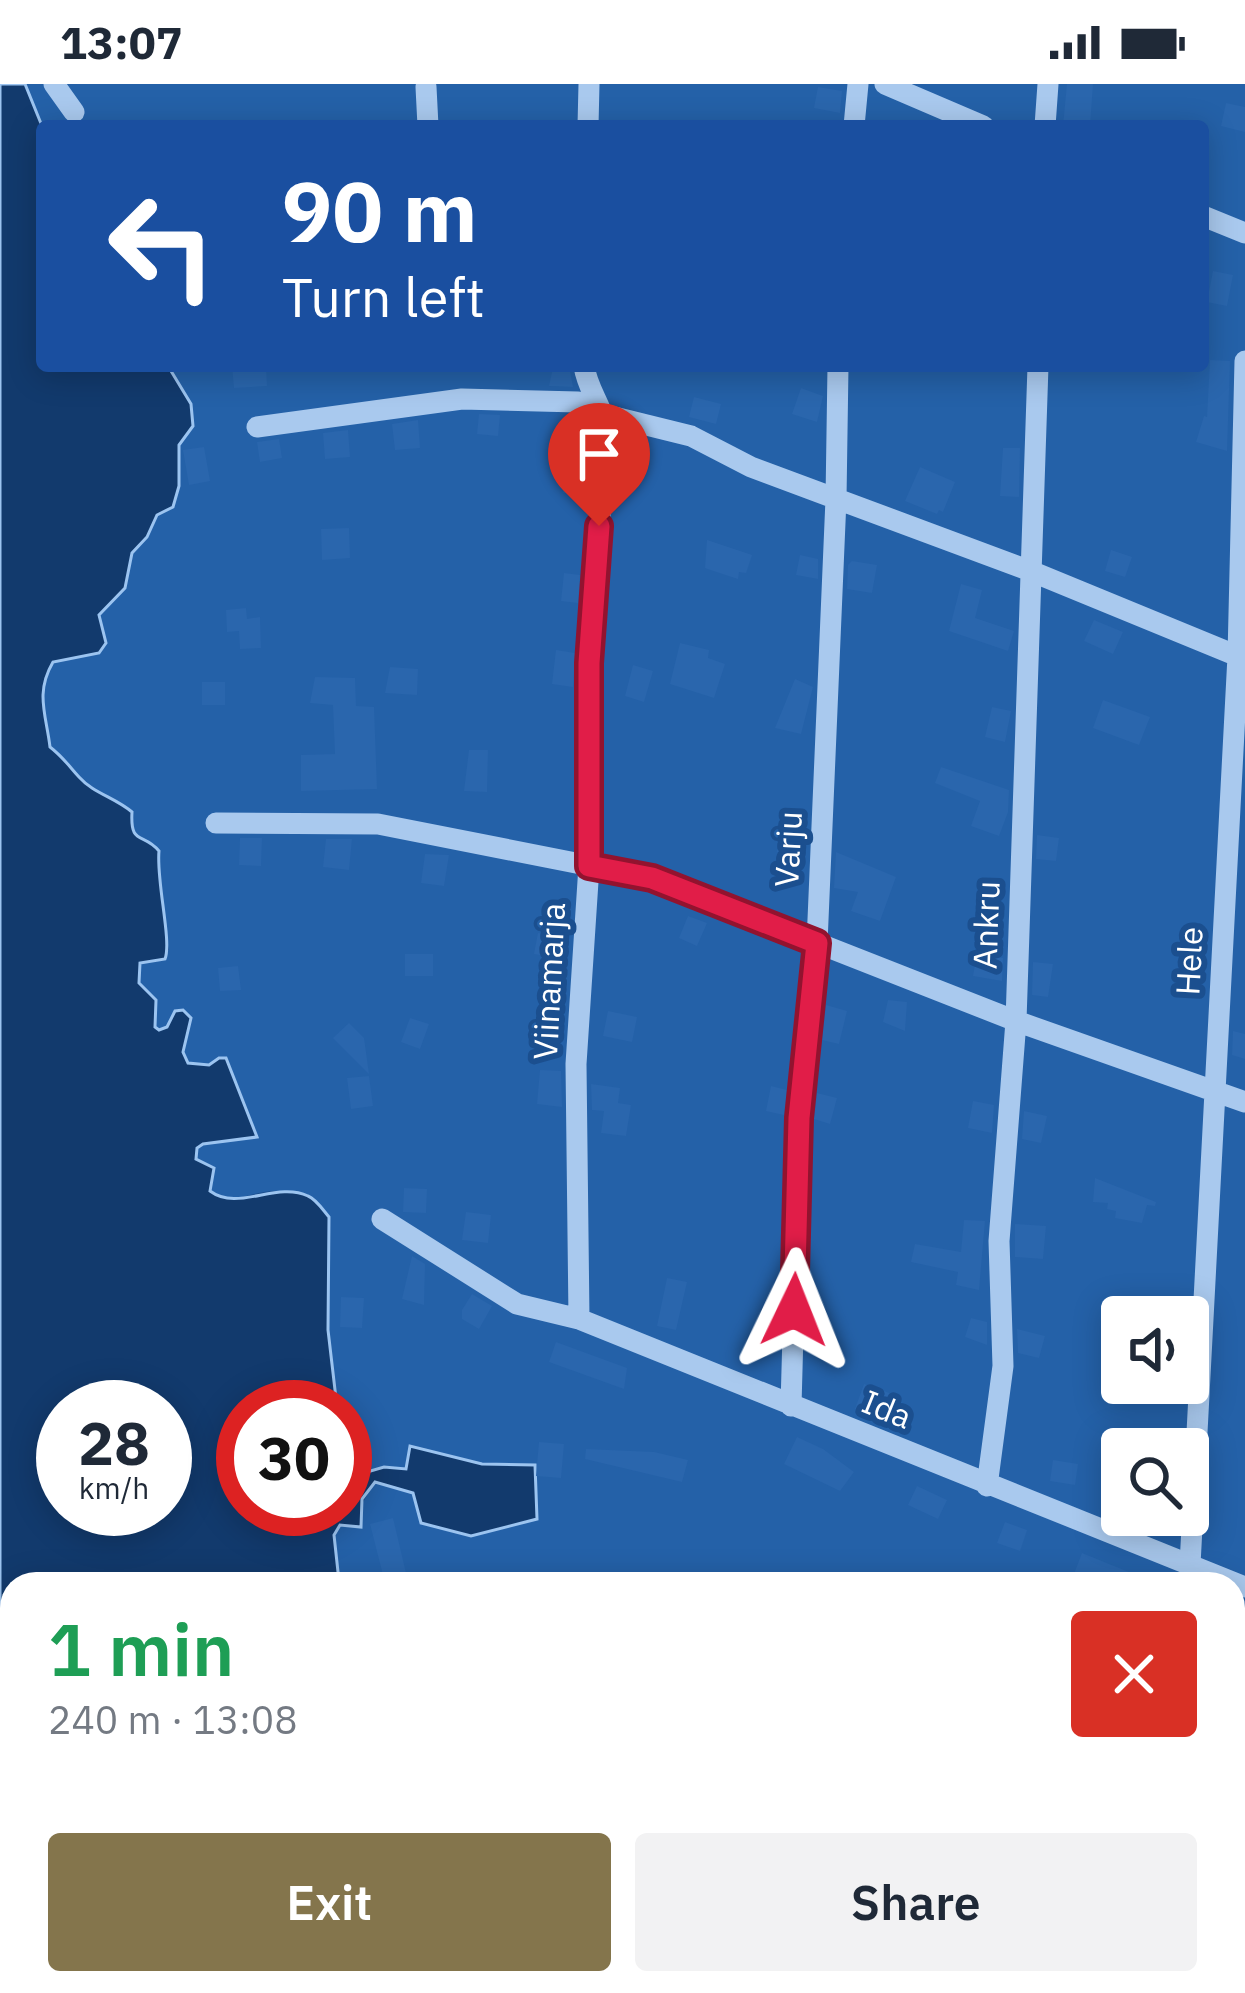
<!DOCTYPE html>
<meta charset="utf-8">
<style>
body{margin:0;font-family:"IBM Plex Sans",sans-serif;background:#f2f2f3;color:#1f2937;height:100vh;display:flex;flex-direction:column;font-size:45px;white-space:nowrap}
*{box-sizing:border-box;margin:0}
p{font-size:39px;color:#747a83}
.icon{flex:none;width:66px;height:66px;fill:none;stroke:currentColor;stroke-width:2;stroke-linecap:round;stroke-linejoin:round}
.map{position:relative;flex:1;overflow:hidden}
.panel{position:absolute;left:0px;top:1488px;width:1245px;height:423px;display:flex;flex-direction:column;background:#fff;border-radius:36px 36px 0 0;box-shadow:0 6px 30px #0003}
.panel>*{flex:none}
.hud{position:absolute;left:36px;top:36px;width:1173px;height:252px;border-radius:12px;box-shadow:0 6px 30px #0003;background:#1a4fa0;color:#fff;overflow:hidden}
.buttons{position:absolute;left:1101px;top:1212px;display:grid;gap:24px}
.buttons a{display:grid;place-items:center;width:108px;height:108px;border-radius:12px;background:#fff;box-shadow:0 6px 30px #0003;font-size:60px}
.speed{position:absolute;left:36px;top:1296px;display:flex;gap:24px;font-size:60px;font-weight:700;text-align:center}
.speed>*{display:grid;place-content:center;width:156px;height:156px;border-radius:50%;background:#fff;box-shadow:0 6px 30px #0003;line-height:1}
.speed small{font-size:30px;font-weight:400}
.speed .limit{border:18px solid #d22;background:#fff;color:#111}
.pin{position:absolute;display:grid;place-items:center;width:102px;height:102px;color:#fff;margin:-123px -51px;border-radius:50% 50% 50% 0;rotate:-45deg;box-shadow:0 0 12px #0007}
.pin .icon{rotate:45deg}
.me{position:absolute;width:132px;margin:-66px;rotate:2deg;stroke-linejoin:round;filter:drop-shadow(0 0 9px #0008)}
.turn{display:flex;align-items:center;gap:42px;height:252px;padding:0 48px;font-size:54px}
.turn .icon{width:156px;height:156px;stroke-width:2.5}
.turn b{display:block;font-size:84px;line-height:102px}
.round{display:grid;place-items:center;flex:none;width:126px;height:126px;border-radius:12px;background:#f2f2f3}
.head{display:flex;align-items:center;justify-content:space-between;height:204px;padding:0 48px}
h1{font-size:72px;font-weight:600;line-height:90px;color:#1e9e55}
.action{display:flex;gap:24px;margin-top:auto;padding:24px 48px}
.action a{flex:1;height:138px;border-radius:12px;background:#84754c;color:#fff;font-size:48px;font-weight:600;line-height:138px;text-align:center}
.action a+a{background:#f2f2f3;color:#1f2937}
.status{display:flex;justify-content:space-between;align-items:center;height:84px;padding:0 60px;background:#fff;direction:ltr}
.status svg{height:33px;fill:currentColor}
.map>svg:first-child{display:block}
</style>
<div class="status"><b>13:07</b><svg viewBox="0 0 49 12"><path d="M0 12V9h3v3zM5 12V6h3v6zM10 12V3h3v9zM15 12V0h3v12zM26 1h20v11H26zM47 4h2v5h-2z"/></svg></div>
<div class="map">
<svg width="1245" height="1909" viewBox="0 0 1245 1909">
<rect width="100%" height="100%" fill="#1b4f8f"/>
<path fill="#2461a8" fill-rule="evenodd" d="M25,0H1245V1909H687L682,1899H1233V1500H346C334,1487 328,1456 340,1441L350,1440L375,1398L414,1409L421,1439L471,1452L537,1434L535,1381L483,1380L410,1362L406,1385C366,1381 376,1389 353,1410L345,1411V1323H337L328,1246L329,1133C315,1125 292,1108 276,1107C252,1106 231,1124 210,1107L214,1085L196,1075V1064L203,1060L257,1052C249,1028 237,991 219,974L209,981L188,979L167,943L160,947L155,943L139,899V879L169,866L161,828L159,767C143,748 130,762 131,728C115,713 92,708 79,693C69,682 63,673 50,663C46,630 35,609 53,577L99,569L106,559L99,531L125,504L132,469L147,453L157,431L179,361C203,333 184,308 168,282H1203V42H42ZM1122,1233H1188V1299H1122ZM1122,1365H1188V1431H1122Z"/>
<path fill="#123a6d" stroke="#9cc4f0" stroke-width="3" fill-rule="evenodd" d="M0,0H25L42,42V282H168L191,320L193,342L179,361V402L173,423L157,431L147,453L132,469L125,504L99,531L106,559L99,569L53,578C35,609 46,630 50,663C63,673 69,682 79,693C93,709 116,714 132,728C130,762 143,748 159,767C156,797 172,857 165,875L140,879L139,899L156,916L155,943L159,946L167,943L175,927L183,926L191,934L183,968L188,979L209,981L219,974H226L257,1053L203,1060L197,1064L196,1075L214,1084L210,1107C238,1128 276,1097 308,1112C316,1115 323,1126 329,1133L328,1246L337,1323H243V1425H345V1411L361,1403L367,1388L384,1383L406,1385L410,1362L482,1380L535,1381L537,1435L471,1452L421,1439L413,1409L375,1398L362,1415L361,1443L340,1441L334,1451L338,1488L346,1500H12V1899H595L597,1909H0ZM63,1323H165V1425H63Z"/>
<path fill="#2a66ad" d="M1067,0H1093L1090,42H1063Z
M818,3L842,7L840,29L814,24Z
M1226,19L1245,23V48L1221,42Z
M1213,187L1233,191L1227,222L1207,218Z
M1210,276L1230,277L1227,367L1196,358L1204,332L1207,333Z
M232,282H266L267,302L234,304Z
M553,284L570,287L573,303L549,302Z
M801,304L823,312L817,338L792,330Z
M694,313L721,320L716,340L689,333Z
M479,330L500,331L498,352L477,350Z
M418,336L420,364L395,366L392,340Z
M348,346L350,373L325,375L323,349Z
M279,355L282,374L260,378L257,358Z
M204,363L210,397L189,401L183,366Z
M1003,364H1020L1019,413L1000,412Z
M566,379L588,380L585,410L563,409Z
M920,383L955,398L943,428L939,426L937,430L905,417Z
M349,444L350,474L322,476L321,445Z
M707,456L752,471L746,489L739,488L738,495L705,484Z
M1111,466L1132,473L1125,493L1105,487Z
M800,471L818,475V495L796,491Z
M852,477L877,481L872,509L847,505L848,481Z
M564,489L580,491L578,519L561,517Z
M961,500L982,506L975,534L1014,547L1008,567L949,547Z
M246,524L247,535L260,533L261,564L240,565L239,547L227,548L226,526Z
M1094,536L1123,548L1113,570L1084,557Z
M680,559L709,566L708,574L725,580L714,614L670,600Z
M556,566L575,569L573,603L552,600Z
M633,581L653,587L644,618L625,612Z
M390,583L418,585L417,611L385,609Z
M315,593L355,594L356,622L374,623L377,705L301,707V671L335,670L333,621L310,619Z
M795,595L813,603L801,650L775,644Z
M202,598H225V621H202Z
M1103,616L1150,633L1139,661L1093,644Z
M992,623L1011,627L1005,658L985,653Z
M469,666H488L487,708L464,707Z
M941,683L1009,706L1008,728L999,752L971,742L980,717L935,699Z
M783,743L807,748L800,774L777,768Z
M1037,751L1059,754L1056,777L1036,775Z
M240,754H262L261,782L239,781Z
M326,755H352L349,786L323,783Z
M836,768L896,793L880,837L851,827L858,808L834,804Z
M425,770L449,771L444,802L421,799Z
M688,832L707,839L697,862L679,854Z
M538,849L562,853L558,874L534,870Z
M405,870H433V892H405Z
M977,871L1003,874L1002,897L973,892Z
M1033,878L1053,880L1048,913L1032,911Z
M238,882L241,906L220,907L218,884Z
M888,916L907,918L905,947L883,938Z
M826,921L847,927L839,960L822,956Z
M608,927L637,933L632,958L603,952Z
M410,934L429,940L420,965L401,958Z
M349,939L364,954L369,990L333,954Z
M1233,947L1245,950V975L1232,971Z
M540,986L561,987L562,1023L537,1020Z
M369,992L373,1022L351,1025L347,994Z
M591,1000L620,1004L618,1019L631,1021L626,1052L601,1049L604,1027L592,1026Z
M771,1002L787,1006L784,1031L766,1027Z
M817,1009L837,1014L830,1040L814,1035Z
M973,1017L994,1021L992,1049L968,1044Z
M1024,1027L1047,1032L1041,1059L1022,1055Z
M1095,1094L1156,1118L1155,1122L1147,1121L1142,1139L1115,1134L1116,1127L1107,1125L1108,1119L1093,1118Z
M404,1104L427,1105L426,1129L403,1128Z
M466,1128L491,1131L488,1159L462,1156Z
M964,1136L985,1137L979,1206L956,1201L958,1188L911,1178L915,1160L961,1168Z
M1015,1140L1046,1142L1043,1175L1015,1173Z
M412,1172L425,1180L424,1221L402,1215Z
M667,1194L687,1198L676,1246L657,1242Z
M472,1210L492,1222L479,1245L462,1235V1226Z
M341,1213L364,1214L362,1244L340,1243Z
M971,1234L987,1238V1261L965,1253Z
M1017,1245L1045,1252L1039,1274L1018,1269Z
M556,1258L627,1284L624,1305L549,1278Z
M864,1300L898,1312L889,1338L855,1325Z
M797,1353L823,1365L854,1388L840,1407L784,1380Z
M539,1358L564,1360L561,1394L536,1392Z
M586,1365L654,1368L688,1376L682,1398L585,1375Z
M1053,1376L1078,1380L1075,1401L1050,1397Z
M917,1402L947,1416L938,1435L908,1421Z
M393,1434L406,1489L384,1495L370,1440Z
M1005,1438L1027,1446L1020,1467L997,1459Z
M1082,1469L1156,1499V1500H1085L1072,1495Z"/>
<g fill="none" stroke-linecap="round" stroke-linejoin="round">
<path stroke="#a9c9ee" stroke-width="21" d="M54,0L74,28
M885,0L983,42
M426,3L428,42
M588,42L589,0
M854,42L858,0
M1045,42L1048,0
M1203,132L1245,149
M257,343L462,315L578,318L606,331L691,352L751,383L1033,488L1245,575
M216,739L378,740L652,794L1016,937L1245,1018
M382,1135L517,1220L579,1235L1245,1503
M579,1235L576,980L589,782V579L606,351C606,325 588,309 584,282
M791,1322L799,1034L817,859L836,415L838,282
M987,1402L1003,1282L999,1157L1016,937L1038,282
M1190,1481L1238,572L1245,277
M1233,1771L1245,1777
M864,1899L875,1909"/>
</g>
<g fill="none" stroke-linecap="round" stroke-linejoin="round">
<defs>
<path id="route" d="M599,442L589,579V782L652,794L817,859L799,1034L794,1226"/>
</defs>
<use href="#route" stroke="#92132f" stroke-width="30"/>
<use href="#route" stroke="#e11d48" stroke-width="21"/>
</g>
<g text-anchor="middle" stroke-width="12" stroke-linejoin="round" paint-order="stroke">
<g font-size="33" fill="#fff" stroke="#1b4f8f">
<text transform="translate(788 765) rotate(-87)" y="12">Varju</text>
<text transform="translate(986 841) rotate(-88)" y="12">Ankru</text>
<text transform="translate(1189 877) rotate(-87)" y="12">Hele</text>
<text transform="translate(549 897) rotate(-87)" y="12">Viinamarja</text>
<text transform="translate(887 1325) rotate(22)" y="12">Ida</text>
</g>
</g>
</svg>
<div class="buttons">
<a><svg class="icon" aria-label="sound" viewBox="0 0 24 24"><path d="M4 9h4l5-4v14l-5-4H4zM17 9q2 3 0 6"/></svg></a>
<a><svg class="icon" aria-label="search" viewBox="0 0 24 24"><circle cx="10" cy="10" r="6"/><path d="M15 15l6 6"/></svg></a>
</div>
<div class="speed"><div>28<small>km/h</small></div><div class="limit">30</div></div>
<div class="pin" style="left:599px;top:442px;background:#d93025"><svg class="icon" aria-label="arrive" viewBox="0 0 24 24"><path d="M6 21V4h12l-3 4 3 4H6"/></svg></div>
<svg class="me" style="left:794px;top:1226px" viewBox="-20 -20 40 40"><path d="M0-17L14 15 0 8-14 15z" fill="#e11d48" stroke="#fff" stroke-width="4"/></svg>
<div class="hud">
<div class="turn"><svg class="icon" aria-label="left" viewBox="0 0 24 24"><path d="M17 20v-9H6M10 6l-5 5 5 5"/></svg><div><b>90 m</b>Turn left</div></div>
</div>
<section class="panel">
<div class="head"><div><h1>1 min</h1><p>240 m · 13:08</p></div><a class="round" style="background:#d93025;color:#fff"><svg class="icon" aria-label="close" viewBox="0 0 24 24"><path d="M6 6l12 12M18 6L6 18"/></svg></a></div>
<div class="action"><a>Exit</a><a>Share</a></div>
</section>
</div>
